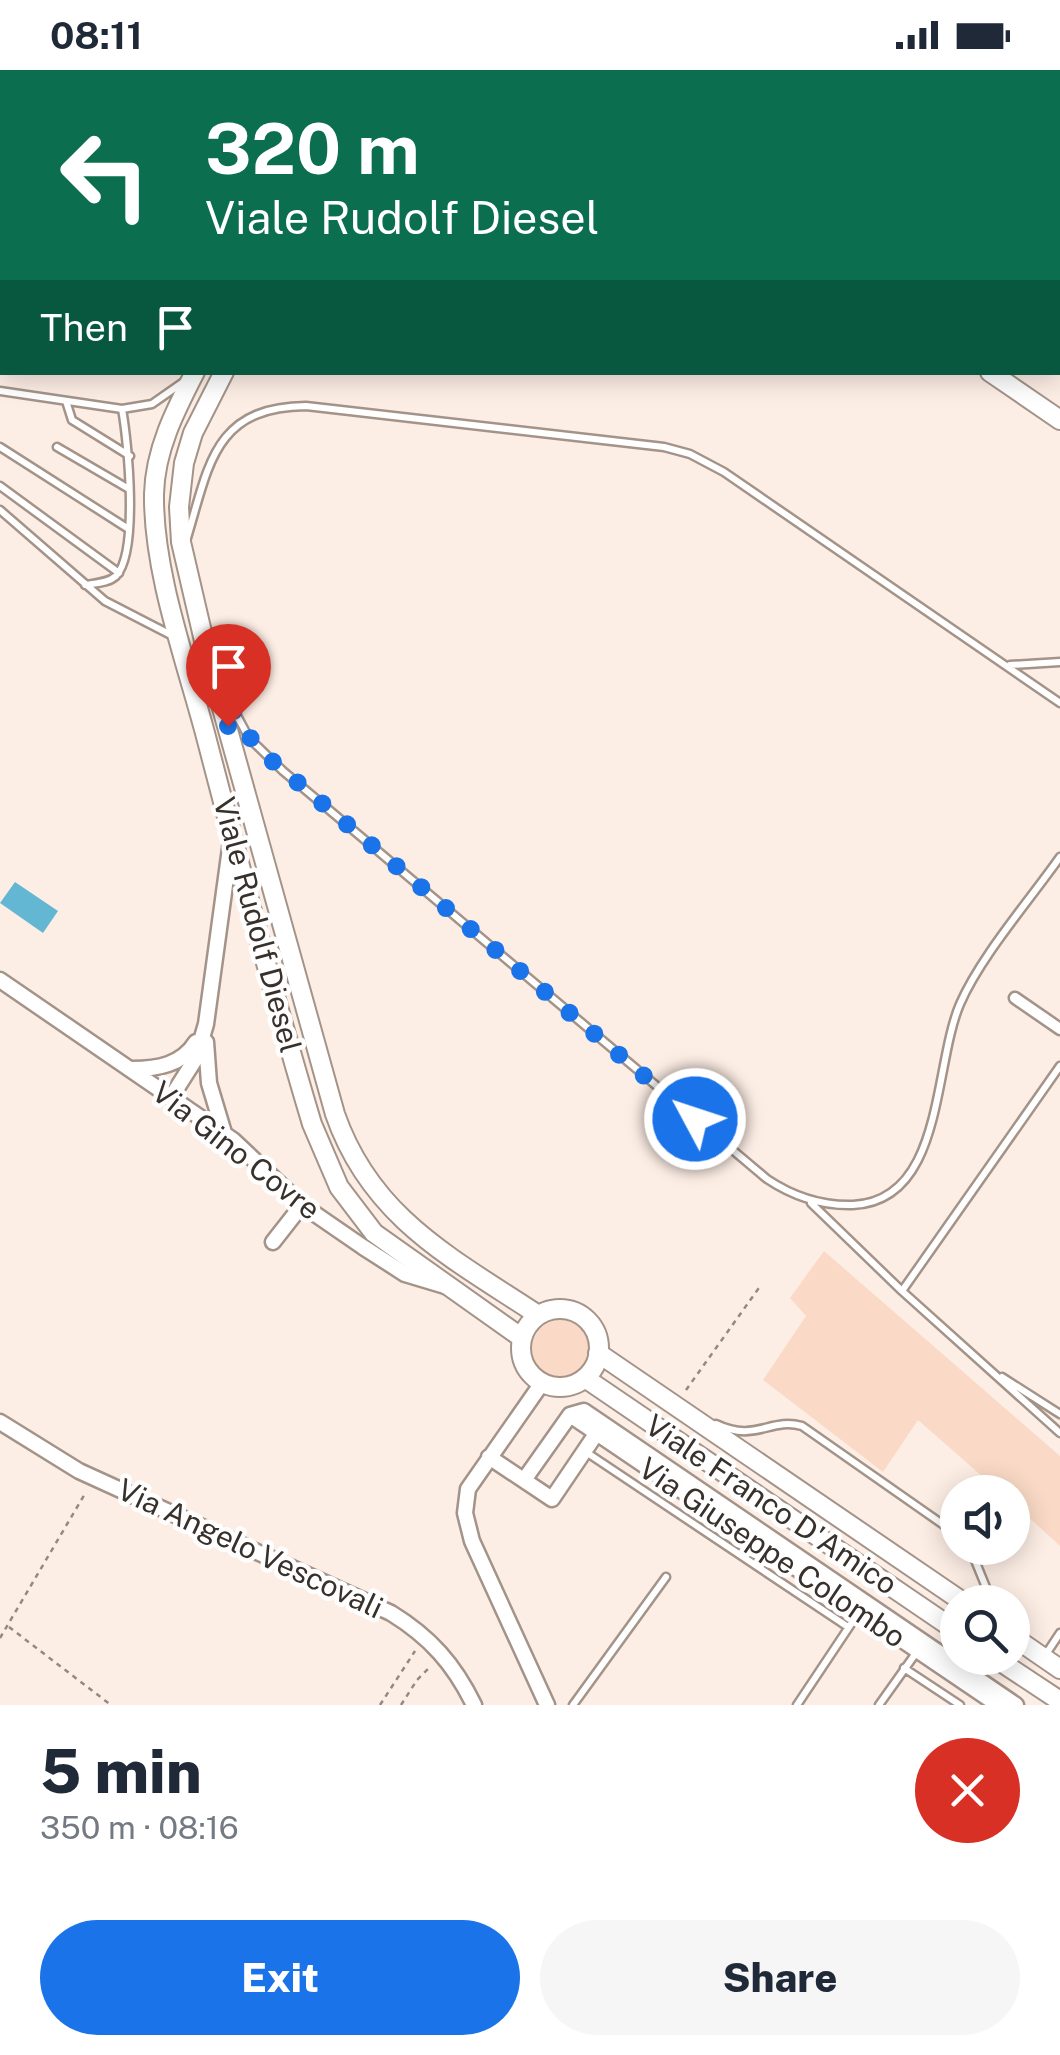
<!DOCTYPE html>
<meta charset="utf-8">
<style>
body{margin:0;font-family:"Public Sans",sans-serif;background:#f6f6f7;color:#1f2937;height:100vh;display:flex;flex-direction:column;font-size:38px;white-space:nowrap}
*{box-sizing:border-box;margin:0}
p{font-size:32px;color:#747a83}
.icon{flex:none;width:55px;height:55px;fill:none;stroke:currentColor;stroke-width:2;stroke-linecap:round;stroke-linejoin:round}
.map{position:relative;height:1635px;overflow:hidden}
.details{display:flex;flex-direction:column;background:#fff;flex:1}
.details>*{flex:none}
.hud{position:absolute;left:0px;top:0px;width:1060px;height:305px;box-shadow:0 5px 25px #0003;background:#0b6e4f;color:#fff;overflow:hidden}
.tools{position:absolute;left:940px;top:1405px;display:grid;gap:20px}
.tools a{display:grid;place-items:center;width:90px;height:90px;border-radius:50%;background:#fff;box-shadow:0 5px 25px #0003;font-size:50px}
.pin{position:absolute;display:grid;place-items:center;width:85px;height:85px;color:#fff;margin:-102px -42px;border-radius:50% 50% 50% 0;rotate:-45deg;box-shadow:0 0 10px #0007}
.pin .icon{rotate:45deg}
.me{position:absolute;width:110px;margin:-55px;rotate:310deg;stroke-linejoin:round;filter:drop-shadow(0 0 8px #0008)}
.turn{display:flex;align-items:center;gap:35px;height:210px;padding:0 40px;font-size:45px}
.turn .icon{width:130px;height:130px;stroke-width:2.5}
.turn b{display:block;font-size:70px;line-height:85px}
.then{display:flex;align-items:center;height:95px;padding:0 40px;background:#0003;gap:20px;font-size:38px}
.round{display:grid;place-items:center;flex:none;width:105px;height:105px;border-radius:52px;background:#f6f6f7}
.summary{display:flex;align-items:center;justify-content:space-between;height:170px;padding:0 40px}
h1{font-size:60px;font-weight:800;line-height:75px}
.action{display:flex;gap:20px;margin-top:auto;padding:20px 40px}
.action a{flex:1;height:115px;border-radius:60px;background:#1a73e8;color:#fff;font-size:40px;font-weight:800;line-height:115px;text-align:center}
.action a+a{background:#f6f6f7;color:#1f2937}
.status{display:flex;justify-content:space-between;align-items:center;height:70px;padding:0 50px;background:#fff;direction:ltr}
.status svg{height:28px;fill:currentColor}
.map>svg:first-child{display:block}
</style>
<div class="status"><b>08:11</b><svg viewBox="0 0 49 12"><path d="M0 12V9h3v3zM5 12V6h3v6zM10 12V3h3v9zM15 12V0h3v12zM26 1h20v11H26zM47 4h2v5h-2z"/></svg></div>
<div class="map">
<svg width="1060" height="1635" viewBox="0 0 1060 1635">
<rect width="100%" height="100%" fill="#fdeee5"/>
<path fill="#fadac6" d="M824,1181L1060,1386V1476L1013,1433L1012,1422H1000L918,1350L883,1402L763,1310L806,1246L790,1228Z
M532 1279a29 29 0 1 1 58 0a29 29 0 1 1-58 0Z"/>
<path fill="#64b7d2" d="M15,812L58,841L43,863L0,833Z"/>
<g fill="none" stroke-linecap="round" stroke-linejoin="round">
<defs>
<path id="service" d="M30,0L33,2
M637,0L640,2
M682,0L686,2
M148,2L150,0
M710,2L711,0
M947,2L948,0
M0,43L2,39
M1058,98L1060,94
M1058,251L1060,253
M1058,284L1060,286
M0,321L122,339L152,334L182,313
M66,331L72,350L130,386
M0,377L127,458
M57,377L129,419
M0,416L119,503
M0,440L105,531L171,565
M187,468C209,395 214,337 306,336L664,377L690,384L724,402L1060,633
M85,515C96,513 108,513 116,506C139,482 128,372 122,339
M1010,595L1060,592
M227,627L249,668L283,701L767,1109C794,1127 821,1136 853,1135C944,1131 933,997 960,934C981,886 1029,831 1060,787
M811,1133L902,1221L1060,1363
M902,1221L1060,996
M1002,1307L1060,1344
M716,1354C756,1373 770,1347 802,1356L958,1465
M586,1382L848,1557
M970,1478L992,1532
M1044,1587L1060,1563
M904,1598L960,1635
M573,1635L666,1507
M797,1635L859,1542
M879,1635L916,1583"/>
<path id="pedestrian" d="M1015,928L1060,959"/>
<path id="minor" d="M0,910L233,1070L302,1135L363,1177L405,1204L445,1216
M206,972L209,1013L224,1063
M132,999C157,999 182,995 196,972
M172,1026L196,988L206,954L231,771
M273,1172L302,1135
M542,1313L468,1419L465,1443L472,1471L547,1635
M570,1345L998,1635
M0,1352L79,1401L391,1543C430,1567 454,1594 474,1635
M489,1387L552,1429L596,1364
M524,1410L570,1345L584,1341L1016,1635"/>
<path id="tertiary" d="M384,0L386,2
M533,0L537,2
M477,2L479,0
M195,302C175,341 155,380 154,424C153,501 185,588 205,663C239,793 273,924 312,1054L339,1117L374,1163L522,1268
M224,302L193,363L184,393L179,437L181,472L208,588L335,1044C371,1148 452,1188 538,1245
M990,302L1060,350
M521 1278a39 39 0 1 1 78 0a39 39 0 1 1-78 0Z
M598,1283L963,1532
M585,1308L958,1562
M1012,1566L1060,1599
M995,1588L1060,1631"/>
</defs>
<use href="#service" stroke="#a49388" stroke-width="11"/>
<use href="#pedestrian" stroke="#a49388" stroke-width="15"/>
<use href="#minor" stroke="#a49388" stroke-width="19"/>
<use href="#tertiary" stroke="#a49388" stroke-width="22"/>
<path stroke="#948982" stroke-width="2.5" stroke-dasharray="5 5" stroke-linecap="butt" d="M686,1320L761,1215
M9,1557L111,1635
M0,1568L86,1422
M380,1635L415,1581
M401,1635L417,1610L430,1597"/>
<use href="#service" stroke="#fff" stroke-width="6"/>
<use href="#pedestrian" stroke="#fff" stroke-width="10"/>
<use href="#minor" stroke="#fff" stroke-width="14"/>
<use href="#tertiary" stroke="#fff" stroke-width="18"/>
</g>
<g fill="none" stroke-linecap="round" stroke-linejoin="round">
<path stroke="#1a73e8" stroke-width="18" stroke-dasharray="0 32.4" d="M228,656L208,588L242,658L264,684L695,1049"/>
</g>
<g text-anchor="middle" stroke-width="9" stroke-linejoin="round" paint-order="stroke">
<g font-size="30" fill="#37302b" stroke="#fefefe">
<text transform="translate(257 855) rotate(75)" y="10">Viale Rudolf Diesel</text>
<text transform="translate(236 1081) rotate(38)" y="10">Via Gino Covre</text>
<text transform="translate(771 1435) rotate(34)" y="10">Viale Franco D'Amico</text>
<text transform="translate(250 1479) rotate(25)" y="10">Via Angelo Vescovali</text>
<text transform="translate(772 1483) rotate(34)" y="10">Via Giuseppe Colombo</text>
</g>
</g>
</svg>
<div class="tools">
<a><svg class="icon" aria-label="sound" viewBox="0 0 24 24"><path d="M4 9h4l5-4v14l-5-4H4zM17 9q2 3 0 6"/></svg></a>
<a><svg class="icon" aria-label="search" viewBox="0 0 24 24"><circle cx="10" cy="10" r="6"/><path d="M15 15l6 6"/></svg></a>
</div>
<div class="pin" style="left:228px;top:656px;background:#d93025"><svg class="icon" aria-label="arrive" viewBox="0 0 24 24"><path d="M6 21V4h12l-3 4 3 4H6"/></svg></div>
<svg class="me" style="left:695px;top:1049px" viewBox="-20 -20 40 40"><circle r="17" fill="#1a73e8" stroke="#fff" stroke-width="3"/><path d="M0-11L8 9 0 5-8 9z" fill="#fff"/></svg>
<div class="hud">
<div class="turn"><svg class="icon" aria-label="left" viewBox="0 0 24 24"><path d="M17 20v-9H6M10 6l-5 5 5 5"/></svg><div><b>320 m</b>Viale Rudolf Diesel</div></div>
<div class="then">Then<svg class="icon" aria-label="arrive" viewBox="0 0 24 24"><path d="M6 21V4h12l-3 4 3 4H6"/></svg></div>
</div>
</div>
<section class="details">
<div class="summary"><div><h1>5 min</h1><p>350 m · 08:16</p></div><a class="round" style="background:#d93025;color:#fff"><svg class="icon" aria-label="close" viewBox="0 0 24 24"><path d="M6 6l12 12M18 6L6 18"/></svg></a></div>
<div class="action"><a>Exit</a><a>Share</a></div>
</section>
